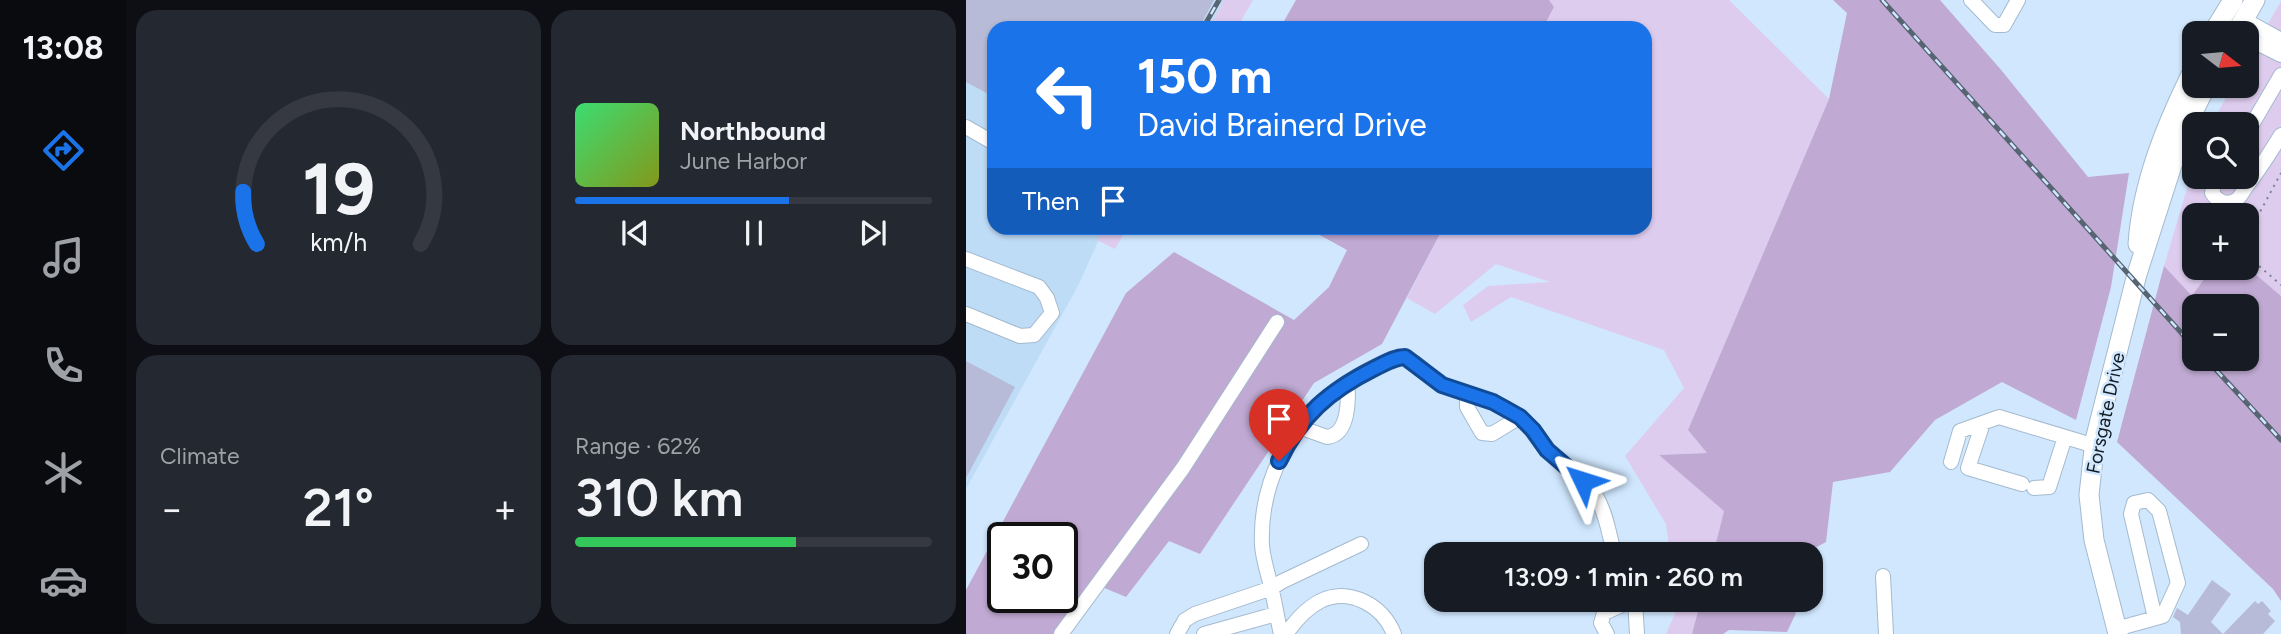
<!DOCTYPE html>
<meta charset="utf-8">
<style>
body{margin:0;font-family:Figtree,sans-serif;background:#242831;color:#f1f3f6;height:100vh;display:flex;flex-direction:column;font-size:26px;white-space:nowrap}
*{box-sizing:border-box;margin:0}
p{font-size:23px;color:#9ea1a6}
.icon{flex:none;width:38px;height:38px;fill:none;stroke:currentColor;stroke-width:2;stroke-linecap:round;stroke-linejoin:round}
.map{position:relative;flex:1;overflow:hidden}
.sheet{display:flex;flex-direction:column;gap:10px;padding:10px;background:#0d0f14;width:840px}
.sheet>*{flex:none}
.top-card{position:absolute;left:21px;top:21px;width:665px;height:214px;border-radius:21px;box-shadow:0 2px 5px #0004;background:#1a73e8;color:#fff;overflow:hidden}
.needle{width:46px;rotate:106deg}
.tools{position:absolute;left:1216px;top:21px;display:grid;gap:14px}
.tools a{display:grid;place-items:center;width:77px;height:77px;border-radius:14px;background:#171b24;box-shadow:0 2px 5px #0004;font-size:35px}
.speed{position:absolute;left:21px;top:522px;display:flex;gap:14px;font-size:35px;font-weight:700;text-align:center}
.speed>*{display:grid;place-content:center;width:91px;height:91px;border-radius:50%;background:#171b24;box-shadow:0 2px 5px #0004;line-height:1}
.speed .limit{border:4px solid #111;border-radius:10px;background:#fff;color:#111}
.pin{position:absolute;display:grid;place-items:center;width:60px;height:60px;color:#fff;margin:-72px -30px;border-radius:50% 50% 50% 0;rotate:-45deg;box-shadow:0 0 7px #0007}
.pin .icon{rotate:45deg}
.me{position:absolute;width:77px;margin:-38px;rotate:311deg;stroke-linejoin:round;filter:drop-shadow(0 0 5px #0008)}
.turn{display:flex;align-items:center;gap:24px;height:147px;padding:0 35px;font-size:32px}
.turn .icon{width:91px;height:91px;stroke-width:2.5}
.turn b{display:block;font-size:49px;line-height:60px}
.then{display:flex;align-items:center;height:66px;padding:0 35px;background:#0003;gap:14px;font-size:26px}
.big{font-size:52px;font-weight:600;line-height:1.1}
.sheet .tile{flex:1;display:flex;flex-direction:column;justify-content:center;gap:10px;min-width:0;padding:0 24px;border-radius:21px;background:#242831}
.sheet .dial{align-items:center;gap:0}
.dial svg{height:182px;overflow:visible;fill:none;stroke:#363941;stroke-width:7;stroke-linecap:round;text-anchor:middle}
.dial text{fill:#f1f3f6;stroke:none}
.song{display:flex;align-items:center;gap:21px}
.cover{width:84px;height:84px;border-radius:10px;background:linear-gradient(135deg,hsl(140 70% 55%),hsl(70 70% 35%))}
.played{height:7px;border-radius:4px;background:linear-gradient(90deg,#1a73e8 60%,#363941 60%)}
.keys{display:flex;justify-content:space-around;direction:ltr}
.heat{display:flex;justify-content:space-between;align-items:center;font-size:38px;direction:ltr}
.charge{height:10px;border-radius:5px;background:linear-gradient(90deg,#34c759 62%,#363941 0)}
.sheet .tiles{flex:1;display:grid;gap:10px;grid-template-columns:repeat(2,1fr)}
.trip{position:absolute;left:458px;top:542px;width:399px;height:70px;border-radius:21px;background:#171b24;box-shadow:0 2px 5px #0004;font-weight:600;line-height:70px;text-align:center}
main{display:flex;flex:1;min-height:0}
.dock{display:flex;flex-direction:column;width:126px;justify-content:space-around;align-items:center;background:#090b0e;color:#9ea1a6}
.dock .icon{width:49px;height:49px}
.dock .on{color:#1a73e8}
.dock b{font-size:32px;color:#f1f3f6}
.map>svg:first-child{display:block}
</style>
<main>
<nav class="dock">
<b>13:08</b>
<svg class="icon on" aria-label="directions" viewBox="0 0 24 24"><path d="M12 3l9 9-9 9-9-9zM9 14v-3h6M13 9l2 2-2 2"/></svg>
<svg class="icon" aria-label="music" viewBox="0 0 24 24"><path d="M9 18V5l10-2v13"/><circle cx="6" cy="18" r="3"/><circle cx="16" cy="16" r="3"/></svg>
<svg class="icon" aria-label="phone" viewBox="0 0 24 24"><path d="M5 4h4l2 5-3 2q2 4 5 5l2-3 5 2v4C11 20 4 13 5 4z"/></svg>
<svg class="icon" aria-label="climate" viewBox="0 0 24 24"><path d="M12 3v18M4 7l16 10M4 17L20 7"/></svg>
<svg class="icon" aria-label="car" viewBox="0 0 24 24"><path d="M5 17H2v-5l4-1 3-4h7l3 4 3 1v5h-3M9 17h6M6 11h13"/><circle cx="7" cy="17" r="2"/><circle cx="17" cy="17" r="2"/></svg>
</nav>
<section class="sheet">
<div class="tiles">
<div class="tile dial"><svg viewBox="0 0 100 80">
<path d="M14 69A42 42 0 1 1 86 69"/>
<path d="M14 69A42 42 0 0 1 8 46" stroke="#1a73e8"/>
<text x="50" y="56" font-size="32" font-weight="700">19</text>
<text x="50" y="72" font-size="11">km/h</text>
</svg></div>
<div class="tile">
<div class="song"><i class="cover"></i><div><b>Northbound</b><p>June Harbor</p></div></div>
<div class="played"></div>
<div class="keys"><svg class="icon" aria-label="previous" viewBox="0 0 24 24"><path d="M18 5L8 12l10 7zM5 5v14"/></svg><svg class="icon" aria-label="pause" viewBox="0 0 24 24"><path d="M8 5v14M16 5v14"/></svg><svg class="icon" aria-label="next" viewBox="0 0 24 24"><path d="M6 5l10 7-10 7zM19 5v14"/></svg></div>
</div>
<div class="tile"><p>Climate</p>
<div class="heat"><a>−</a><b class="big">21°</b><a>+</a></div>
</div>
<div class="tile"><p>Range · 62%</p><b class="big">310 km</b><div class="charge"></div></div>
</div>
</section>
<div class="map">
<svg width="1315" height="634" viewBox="0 0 1315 634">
<rect width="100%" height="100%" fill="#d0e7fe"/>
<path fill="#bfdcf7" d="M0 0H258L243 28H28V228H138L113 284 0 489Z"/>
<path fill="#deccee" d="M258 0H287L271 28H243Z
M583 0H763L863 99 722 430 741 453 694 455 758 511 747 555H704L700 524 659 456 718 388 698 350 545 297 505 322 497 305 522 286 584 282 530 264 469 314 441 298 477 228H679V28H577L588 7Z
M1315 1V296L1281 267V215H1228V268H1246L1226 297 1198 266 1228 165V177H1281V124H1246L1266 86H1281V60Z
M138 228H161L149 249 131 240Z
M710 600H735L726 634H700L711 609Z"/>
<path fill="#c0a9d2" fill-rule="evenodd" d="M330 0H583L588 7 577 28H314Z
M867 0H974L1036 71 1122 177 1163 173 1145 287 1110 420 1036 382 969 420 924 472 867 482 860 542 836 555H747L758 511 693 455 741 453 722 430 863 99 881 13Z
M341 228H477L416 344 348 383 234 554 203 541 160 597 129 584 93 634H0V590L160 293 208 252 328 320 363 287 381 250ZM37 537H96V597H37Z
M1198 266 1226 296 1246 268 1281 267 1315 296V601L1307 589 1151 442ZM1281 306V359H1228V306Z
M735 600H820L830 613 821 632 763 630 757 634H726Z"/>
<path fill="#b7bbd7" d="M0 0H248L233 28H28V97L0 82Z
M0 361 49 387 0 478Z
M1246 580 1265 594 1245 622 1257 634 1289 601 1292 604 1296 601 1305 611 1302 614 1309 621 1297 634H1215L1214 622 1207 617 1211 608 1222 615Z"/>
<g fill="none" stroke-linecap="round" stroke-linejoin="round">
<g stroke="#a4bacf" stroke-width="16">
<path id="minor" d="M1005 0 1029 25H1038L1052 0
M1278 28 1286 24 1315 40
M1281 38 1315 55
M0 127 28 143
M1281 133 1315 75
M1250 177 1246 193C1251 201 1261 206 1270 200 1274 198 1277 191 1280 187 1293 170 1304 153 1315 135
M0 259 73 287 81 298 86 313 68 335 54 336 0 314
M501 394V407L516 433 526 434 554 417
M1017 423 1002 468 1056 484
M333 427 361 437C383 435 383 399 381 382
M985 462 994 431 1033 417 1129 446
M1068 488 1083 487 1099 437
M917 576 920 634
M669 600 671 634
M1150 629 1197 616 1212 583 1193 511 1182 500 1168 503 1165 514 1189 618
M95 634 217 468 311 322
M211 634 219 620 229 614 306 588 315 582 395 544
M238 634 310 614
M315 634C311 618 309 602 305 587 302 573 297 560 296 545 292 458 353 382 434 357 452 359 463 379 479 386 498 395 520 398 540 408 559 418 567 434 581 450 597 467 619 477 631 498 641 515 643 536 649 555
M320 634C339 607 364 585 399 602 413 609 422 619 428 634
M641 634 635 623 638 613 667 600"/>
</g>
<g stroke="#a4bacf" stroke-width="21">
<path id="major" d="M1247 33 1267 0
M1270 33 1289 0
M1172 244C1176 183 1201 123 1228 69
M1152 634 1128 540 1123 495 1129 440 1171 274 1216 134 1240 86"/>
</g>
<path stroke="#748393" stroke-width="2" stroke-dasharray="2 5" stroke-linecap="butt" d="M1281 236 1315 173
M1281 249 1293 266 1315 285"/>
<use href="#minor" stroke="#fff" stroke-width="14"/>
<use href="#major" stroke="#fff" stroke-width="19"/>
<g stroke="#576472" stroke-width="5">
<path id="rail" d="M916 0 1228 347
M237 28 253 0
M1240 359 1315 440"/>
</g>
<use href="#rail" stroke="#d0e7fe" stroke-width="2.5" stroke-dasharray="8" stroke-linecap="butt"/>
</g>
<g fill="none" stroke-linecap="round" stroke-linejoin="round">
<g stroke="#114b97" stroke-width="18">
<path id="route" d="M313 461C335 415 363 391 409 368 418 364 428 357 439 357L476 385 527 402 554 417 567 430 581 450 617 481"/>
</g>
<use href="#route" stroke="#1a73e8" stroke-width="12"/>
</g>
<g text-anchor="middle" stroke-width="5" stroke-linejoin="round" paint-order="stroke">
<g font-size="19" fill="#131b23" stroke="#d0e7fe">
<text transform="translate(1139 413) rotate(-78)" y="7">Forsgate Drive</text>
</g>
</g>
</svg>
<div class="tools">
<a><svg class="needle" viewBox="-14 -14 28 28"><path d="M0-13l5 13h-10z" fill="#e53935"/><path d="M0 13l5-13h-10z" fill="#9ea1a6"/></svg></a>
<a><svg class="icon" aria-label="search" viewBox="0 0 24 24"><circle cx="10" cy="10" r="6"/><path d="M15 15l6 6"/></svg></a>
<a>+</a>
<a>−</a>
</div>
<div class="speed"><div class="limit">30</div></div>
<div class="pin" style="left:313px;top:461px;background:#d93025"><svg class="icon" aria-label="arrive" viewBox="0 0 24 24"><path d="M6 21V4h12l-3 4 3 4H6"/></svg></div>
<svg class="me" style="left:617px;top:481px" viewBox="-20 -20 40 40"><path d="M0-17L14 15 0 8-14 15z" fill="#1a73e8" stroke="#fff" stroke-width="4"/></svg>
<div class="trip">13:09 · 1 min · 260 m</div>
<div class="top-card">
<div class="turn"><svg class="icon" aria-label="left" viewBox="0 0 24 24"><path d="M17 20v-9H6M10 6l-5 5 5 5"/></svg><div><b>150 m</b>David Brainerd Drive</div></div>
<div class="then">Then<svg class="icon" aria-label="arrive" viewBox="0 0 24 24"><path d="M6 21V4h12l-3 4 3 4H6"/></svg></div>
</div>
</div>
</main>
